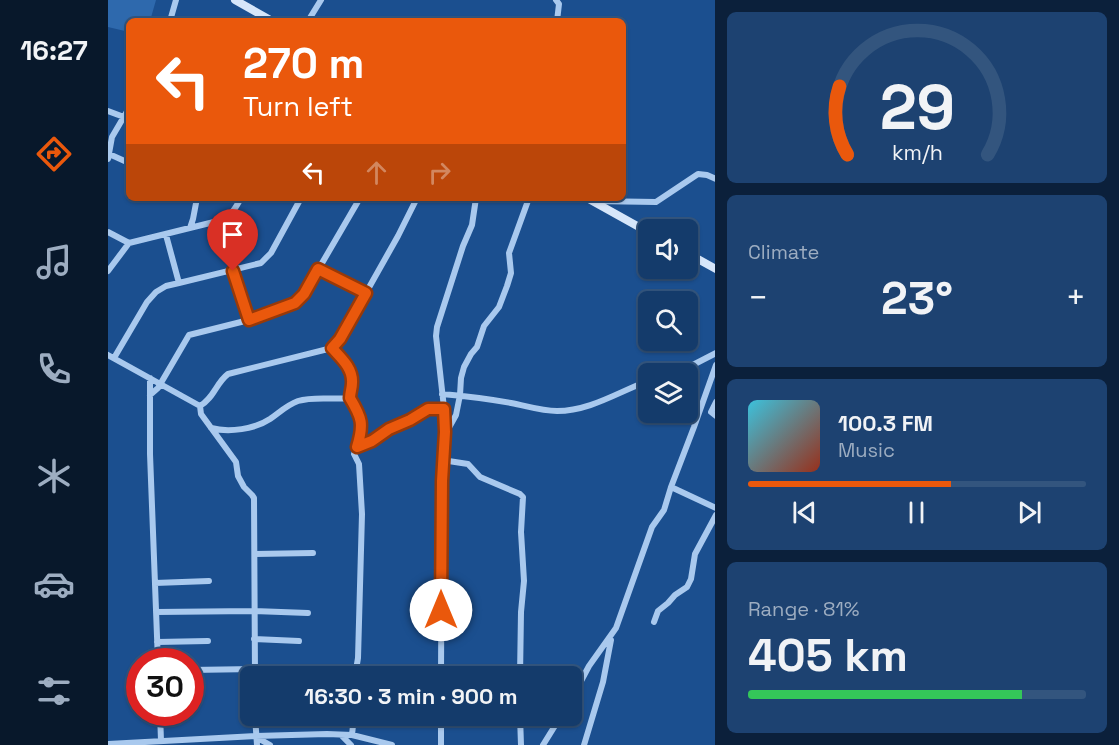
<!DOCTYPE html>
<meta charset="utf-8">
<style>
body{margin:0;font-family:"Space Grotesk",sans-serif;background:#1d4271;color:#f1f3f6;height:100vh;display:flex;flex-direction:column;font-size:22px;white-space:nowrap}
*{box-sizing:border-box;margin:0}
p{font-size:20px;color:#9dadc1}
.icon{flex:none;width:33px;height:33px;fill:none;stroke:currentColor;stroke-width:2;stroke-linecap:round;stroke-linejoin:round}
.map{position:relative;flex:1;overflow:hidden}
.side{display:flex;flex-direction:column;gap:12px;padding:12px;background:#0b203b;width:404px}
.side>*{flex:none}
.banner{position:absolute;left:18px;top:18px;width:500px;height:183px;border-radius:9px;box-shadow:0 2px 4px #0004,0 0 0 2px #33557e;background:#ea580c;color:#fff;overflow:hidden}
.fabs{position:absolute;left:530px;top:219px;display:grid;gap:12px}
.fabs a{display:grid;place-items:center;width:60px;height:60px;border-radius:9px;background:#143b6b;box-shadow:0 2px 4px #0004,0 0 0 2px #33557e;font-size:30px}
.speed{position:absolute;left:18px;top:648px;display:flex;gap:12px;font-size:30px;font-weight:700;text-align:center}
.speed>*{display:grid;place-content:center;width:78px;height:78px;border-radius:50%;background:#143b6b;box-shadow:0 2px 4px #0004,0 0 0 2px #33557e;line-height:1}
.speed .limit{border:9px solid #d22;background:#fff;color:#111}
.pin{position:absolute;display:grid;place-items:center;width:51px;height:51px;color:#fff;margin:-62px -26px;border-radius:50% 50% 50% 0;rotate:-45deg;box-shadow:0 0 6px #0007}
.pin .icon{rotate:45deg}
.me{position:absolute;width:66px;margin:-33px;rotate:0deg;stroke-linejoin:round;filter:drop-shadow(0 0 4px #0008)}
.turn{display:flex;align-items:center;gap:21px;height:126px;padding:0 18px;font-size:27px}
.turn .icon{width:78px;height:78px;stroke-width:2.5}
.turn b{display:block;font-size:42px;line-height:51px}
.lanes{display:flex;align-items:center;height:57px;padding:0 18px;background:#0003;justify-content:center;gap:30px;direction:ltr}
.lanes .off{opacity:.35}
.big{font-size:45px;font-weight:600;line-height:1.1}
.side .tile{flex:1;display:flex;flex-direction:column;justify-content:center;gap:9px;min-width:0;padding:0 21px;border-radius:9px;background:#1d4271}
.side .dial{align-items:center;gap:0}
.dial svg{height:156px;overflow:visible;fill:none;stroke:#33557e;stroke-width:7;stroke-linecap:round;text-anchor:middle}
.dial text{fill:#f1f3f6;stroke:none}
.song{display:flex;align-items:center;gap:18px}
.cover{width:72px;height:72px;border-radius:9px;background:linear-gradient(135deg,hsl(190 70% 55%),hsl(10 70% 35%))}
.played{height:6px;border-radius:3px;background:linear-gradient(90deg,#ea580c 60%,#33557e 60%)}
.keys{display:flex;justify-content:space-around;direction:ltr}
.heat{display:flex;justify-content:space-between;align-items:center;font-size:33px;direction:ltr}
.charge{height:9px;border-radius:4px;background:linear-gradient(90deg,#34c759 81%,#33557e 0)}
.trip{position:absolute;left:132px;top:666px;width:342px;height:60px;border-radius:9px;background:#143b6b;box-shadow:0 2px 4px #0004,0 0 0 2px #33557e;font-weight:600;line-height:60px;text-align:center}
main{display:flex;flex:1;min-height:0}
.menu{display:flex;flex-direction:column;width:108px;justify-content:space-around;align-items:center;background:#08182b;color:#9dadc1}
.menu .icon{width:42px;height:42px}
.menu .current{color:#ea580c}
.menu b{font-size:27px;color:#f1f3f6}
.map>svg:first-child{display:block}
</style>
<main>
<nav class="menu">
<b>16:27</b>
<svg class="icon current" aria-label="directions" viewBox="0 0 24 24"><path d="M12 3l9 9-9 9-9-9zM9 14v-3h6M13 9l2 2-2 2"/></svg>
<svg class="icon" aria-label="music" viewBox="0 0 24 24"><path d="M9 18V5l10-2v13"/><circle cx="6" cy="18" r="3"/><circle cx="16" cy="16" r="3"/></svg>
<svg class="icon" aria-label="phone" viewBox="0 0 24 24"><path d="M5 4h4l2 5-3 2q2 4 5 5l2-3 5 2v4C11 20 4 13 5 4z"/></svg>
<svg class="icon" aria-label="climate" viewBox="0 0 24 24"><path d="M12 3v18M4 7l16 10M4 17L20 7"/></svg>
<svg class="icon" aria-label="car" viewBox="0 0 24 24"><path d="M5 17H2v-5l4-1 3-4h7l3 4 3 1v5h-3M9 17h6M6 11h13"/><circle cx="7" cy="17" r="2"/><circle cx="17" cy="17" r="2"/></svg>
<svg class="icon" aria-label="filters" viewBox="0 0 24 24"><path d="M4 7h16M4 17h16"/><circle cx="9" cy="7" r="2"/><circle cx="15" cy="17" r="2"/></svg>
</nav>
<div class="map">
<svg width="608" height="745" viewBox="0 0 608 745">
<rect width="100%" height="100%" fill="#1b4f8f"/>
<path fill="#2e69ad" d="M0 0H48L42 21H21V32L0 27Z"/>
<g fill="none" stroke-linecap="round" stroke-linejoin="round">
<path stroke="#a9c9ee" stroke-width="6" d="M448 0 451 4 449 21
M62 21 68 0
M200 21 213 0
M0 111 16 117
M1 154 21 163
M0 159 4 137 21 108
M485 201 548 202 590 174 599 175 608 179
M82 228 85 219 89 198
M0 232 21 243
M58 235 71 283
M210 269 258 293
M0 271 21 243 114 220C124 215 128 207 133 198
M125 271 141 320
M224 348 242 370 244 383 242 398C245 404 250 409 252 415 256 427 251 444 246 454L251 464 254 514 250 658 247 676
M0 355 92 406
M6 358 39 302 48 292 58 286 71 283 153 263 163 253 193 198
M560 374 577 369 608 353
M42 378V454L50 662
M334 394C357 396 381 399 403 403 419 406 433 411 449 411 482 411 510 392 540 381
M42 395 50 388 81 335 141 320 187 303 196 294 252 198
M608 402 603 412 608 416
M92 406C106 398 108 383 120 374L224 348 232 339 290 236 309 198
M92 406 93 414 128 462 130 476 136 487 144 495 146 498 147 676
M103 428C121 433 147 429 162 419 172 412 179 405 190 401 206 396 225 400 242 398
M338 433 348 415 352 395 353 378 356 367 363 354 369 347 376 326 391 307 399 286 403 273 401 253 421 198
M249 447 264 441 278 430 289 425 302 420 320 409H336
M334 460 360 464 372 477 412 494 415 497 413 532 416 581 413 612 412 676
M563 487 608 508
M147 554 205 553
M47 583 101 581
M48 612 146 611 200 613
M546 622 550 611 560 603 567 595 579 587 583 579 587 554 608 515
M146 639 191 641
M49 642 100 641
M82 670 147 669
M333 676 334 481 337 417 328 336 329 327 355 246 364 225 368 198
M464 698 481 666 508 628 544 527 556 510 563 487 586 427 608 365
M52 712 53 741
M147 716 149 745
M412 716 413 745
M233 735 243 745
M244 735 246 716
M148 737 162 745
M0 744 148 736 219 734 244 735 284 745
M333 745V716
M435 745 453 716
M476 745 495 682 503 640"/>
<path stroke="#d6e6fa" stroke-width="8" d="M127 0 164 21
M479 198 540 232
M579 253 608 269"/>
</g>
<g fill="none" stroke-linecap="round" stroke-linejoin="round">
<g stroke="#983908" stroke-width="15">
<path id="route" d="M125 271 141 320 187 303 196 294 210 269 258 293 232 339 224 348C233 358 245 368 244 383 244 388 242 393 242 398 254 418 256 424 249 447L264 441 281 429 302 420 320 409H336L337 432 334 481 333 610"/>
</g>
<use href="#route" stroke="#ea580c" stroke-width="10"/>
</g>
</svg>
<div class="fabs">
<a><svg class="icon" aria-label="sound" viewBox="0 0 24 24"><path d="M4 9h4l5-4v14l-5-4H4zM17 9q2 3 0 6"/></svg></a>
<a><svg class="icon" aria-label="search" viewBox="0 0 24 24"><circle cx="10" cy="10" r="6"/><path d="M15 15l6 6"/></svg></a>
<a><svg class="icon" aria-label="layers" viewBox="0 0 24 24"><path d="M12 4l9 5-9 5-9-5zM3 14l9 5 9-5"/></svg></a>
</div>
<div class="speed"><div class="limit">30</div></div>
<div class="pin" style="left:125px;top:271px;background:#d93025"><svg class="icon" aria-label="arrive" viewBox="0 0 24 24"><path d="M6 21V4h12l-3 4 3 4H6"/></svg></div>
<svg class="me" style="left:333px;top:610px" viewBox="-20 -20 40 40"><circle r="19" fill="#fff"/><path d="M0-13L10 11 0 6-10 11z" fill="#ea580c"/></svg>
<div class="trip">16:30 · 3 min · 900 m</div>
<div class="banner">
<div class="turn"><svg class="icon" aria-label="left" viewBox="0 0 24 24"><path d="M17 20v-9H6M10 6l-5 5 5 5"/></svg><div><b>270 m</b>Turn left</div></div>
<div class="lanes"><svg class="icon" aria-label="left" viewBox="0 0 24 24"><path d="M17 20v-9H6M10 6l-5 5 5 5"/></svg><svg class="icon off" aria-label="ahead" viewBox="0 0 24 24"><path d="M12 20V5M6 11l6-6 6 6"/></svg><svg class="icon off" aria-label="right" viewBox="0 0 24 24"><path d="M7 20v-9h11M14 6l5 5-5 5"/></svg></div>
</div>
</div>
<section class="side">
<div class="tile dial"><svg viewBox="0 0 100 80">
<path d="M14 69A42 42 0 1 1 86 69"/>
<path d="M14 69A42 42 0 0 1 10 34" stroke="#ea580c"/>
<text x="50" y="56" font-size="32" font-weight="700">29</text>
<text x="50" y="72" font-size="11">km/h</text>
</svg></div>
<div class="tile"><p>Climate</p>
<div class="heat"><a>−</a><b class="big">23°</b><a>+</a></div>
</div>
<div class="tile">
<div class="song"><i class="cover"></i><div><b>100.3 FM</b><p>Music</p></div></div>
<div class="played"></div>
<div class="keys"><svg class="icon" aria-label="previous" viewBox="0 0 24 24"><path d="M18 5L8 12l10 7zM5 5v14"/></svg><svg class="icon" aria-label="pause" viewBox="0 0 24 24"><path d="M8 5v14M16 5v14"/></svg><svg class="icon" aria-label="next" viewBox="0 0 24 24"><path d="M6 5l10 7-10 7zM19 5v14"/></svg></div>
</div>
<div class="tile"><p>Range · 81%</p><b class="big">405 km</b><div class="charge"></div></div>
</section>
</main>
